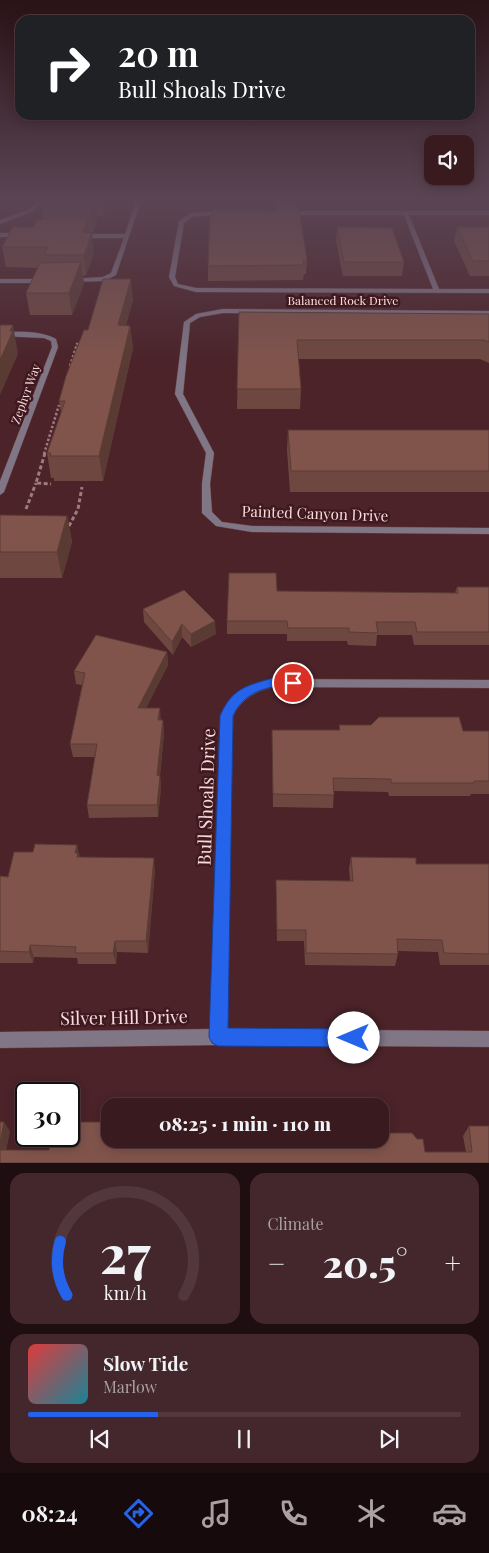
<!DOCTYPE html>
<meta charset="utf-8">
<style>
body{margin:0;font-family:"Playfair Display",serif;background:#43272c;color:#f1f3f6;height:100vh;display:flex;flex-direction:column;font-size:19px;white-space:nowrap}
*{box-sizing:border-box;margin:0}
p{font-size:16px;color:#aba1a4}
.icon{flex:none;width:28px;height:28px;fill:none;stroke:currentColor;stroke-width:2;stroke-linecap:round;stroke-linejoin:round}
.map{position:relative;height:1163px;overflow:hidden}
.drawer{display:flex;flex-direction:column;gap:10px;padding:10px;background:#1f0e11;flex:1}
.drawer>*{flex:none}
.banner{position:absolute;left:15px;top:15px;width:460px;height:105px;border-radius:15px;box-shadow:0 2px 12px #0003,0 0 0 1px #52383d;background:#202124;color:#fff;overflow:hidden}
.buttons{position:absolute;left:424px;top:135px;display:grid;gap:10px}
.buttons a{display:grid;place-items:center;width:50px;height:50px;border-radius:10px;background:#381a1f;box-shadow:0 2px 12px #0003,0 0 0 1px #52383d;font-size:25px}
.speed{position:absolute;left:15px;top:1082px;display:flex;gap:10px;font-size:25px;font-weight:700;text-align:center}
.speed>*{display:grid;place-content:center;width:65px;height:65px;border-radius:50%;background:#381a1f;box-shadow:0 2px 12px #0003,0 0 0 1px #52383d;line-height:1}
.speed .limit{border:2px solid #111;border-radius:8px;background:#fff;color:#111}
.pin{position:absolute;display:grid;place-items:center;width:42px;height:42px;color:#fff;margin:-21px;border:2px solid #fff;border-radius:50%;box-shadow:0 1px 5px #0007}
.me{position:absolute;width:55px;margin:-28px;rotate:270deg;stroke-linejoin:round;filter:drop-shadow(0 0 4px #0008)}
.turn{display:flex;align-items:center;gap:18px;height:105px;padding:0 20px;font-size:22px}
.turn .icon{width:65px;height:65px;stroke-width:2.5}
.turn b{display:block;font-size:35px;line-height:42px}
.big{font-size:38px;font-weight:800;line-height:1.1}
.drawer .tile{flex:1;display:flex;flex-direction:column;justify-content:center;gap:8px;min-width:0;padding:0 18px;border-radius:15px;background:#43272c}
.drawer .dial{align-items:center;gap:0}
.dial svg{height:130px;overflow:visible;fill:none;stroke:#52383d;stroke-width:7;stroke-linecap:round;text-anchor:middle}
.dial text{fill:#f1f3f6;stroke:none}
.song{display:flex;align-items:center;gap:15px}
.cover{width:60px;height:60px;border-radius:8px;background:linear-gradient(135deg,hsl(0 70% 55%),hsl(190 70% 35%))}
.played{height:5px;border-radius:2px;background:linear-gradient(90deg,#2563eb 30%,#52383d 30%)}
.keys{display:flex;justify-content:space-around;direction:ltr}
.heat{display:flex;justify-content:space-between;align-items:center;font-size:28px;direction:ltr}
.drawer .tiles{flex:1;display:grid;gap:10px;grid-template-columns:1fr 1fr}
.tile:last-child{grid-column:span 2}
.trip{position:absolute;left:101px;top:1098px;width:288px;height:50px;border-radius:15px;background:#381a1f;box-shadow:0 2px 12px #0003,0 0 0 1px #52383d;font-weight:800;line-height:50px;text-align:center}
.tab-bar{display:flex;height:80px;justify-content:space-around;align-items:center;background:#160a0c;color:#aba1a4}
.tab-bar .icon{width:35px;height:35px}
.tab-bar .active{color:#2563eb}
.tab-bar b{font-size:22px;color:#f1f3f6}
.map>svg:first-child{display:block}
</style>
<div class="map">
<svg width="489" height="1163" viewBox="0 0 489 1163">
<rect width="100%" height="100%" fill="#4b2329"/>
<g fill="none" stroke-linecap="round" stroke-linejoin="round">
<g stroke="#674146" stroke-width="1">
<path id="service" d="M37 201H42L34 211 0 224V220L30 209Z
M136 201H141L116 275 104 281 69 282V280L71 279 103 277 111 273 124 238H78L75 236 78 234H125Z
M226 211 228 212V214L192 217 184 223 175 277 178 284 196 288 433 289 404 215H288L285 213 288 211H489V215H409L439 289H489V293L196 292 174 286 169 277 179 221 191 213Z
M0 233H21L24 235 21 237H0Z
M0 279H44L47 281 44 283H0Z
M223 309 489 311V315L223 313 200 317 190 323 183 394 214 453 210 484 212 512 222 522 252 526 489 528V534L252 532 216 526 202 513V484L206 453 175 394 184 322 196 314Z
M0 332C19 332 39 330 56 339L58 347 4 492 0 495V481L52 347 51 341 44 338 0 336Z"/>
</g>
<g stroke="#674146" stroke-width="1">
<path id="minor" d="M273 679 489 680V688L273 687C255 691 241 699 233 716L226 1029 489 1031V1047L218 1045 0 1048V1032L210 1029 221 716C233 691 247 684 273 679Z"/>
</g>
<path stroke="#9d7b7f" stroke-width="2.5" stroke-dasharray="2.5 2" stroke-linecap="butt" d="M70 366 77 344H80
M44 454 59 405"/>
<path stroke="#9d7b7f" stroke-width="3" stroke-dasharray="4 2.5" stroke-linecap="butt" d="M45 453 36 483 51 484
M26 509 36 483
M69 526 78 509 82 487"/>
<use href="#service" fill="#807686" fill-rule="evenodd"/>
<use href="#minor" fill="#807686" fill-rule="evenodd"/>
</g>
<path fill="#6e4840" d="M48 201H108L103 216H98L93 232H89L94 253 86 275 83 276 84 283 72 315H30L26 293 38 268 6 267 2 247 33 227 43 220 42 212Z
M277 201H297L307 260 306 274H304L303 280 208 281V266L277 210Z
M337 227 404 262 402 276H343L336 241Z
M457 227H489V276H470L454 241Z
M133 300 126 325 130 326 133 348 103 481H54V478H51L47 453 61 413 59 401 88 330Z
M239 312 489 314V363L480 359H298L301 389 300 409H237Z
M288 430H489V492H290L287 450Z
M0 515 67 516 72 542 62 578H0Z
M457 587H489V645H414L412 635H377L376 646 348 645 347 641H287V634H227V621L277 591 455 593Z
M143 609 216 634 191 647 182 637 173 655 144 622Z
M167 652 168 665 146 708 161 720H163L164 733 160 776 161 788 158 817 89 818 87 805 95 757H73L70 744 82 685 76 684 74 671Z
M339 725 463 731H489V794H471L470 796H389L388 792 334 791 333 808 273 807 272 730H339Z
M80 857 155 870 148 953 117 952 116 964H78L77 958 34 957 33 963H0V876L8 877Z
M351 857 416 864H489V965H440L438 952 398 951V954L395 966 305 965 304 941H277L276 892V880L350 881 349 869Z
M469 1126 489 1163H0L10 1131 6 1150H49L110 1139H194L193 1142 242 1143 386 1133 425 1152H466L463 1136Z"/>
<path fill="#5a3b34" d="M95 201H97L98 216 93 232 90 212Z
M101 201H108L103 216Z
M88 220 90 239 92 233 94 253 86 275 84 255 83 232Z
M81 262 84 283 72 315 69 293Z
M131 279 133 300 120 348 118 325Z
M13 325 18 354 0 395V360Z
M130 326 133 348 103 481 99 456Z
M67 516 72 542 62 578 57 552Z
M215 621 216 634 191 647V634Z
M182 624V637L173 655 172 642Z
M167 652 168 665 139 721 138 708Z
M160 708 161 721 158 720Z
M163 720 164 733 160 776 161 788 158 817 157 805V775Z
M77 845 80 857 81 866 75 853Z
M154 858 155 870 148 953 146 941Z
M115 941 117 952 116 964 113 953Z
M30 945 34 957 33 963 29 952Z
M4 1122 10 1131 4 1159 0 1152V1143Z"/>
<path fill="#80544b" stroke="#5a3b34" d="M48 201H95L90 212H42Z
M277 204H298L307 260H303L304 265 208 266 210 215H213V210L276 211 277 210Z
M37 220H88L83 232 92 233 84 255H44L48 247H2L13 227H33Z
M337 227 392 228 404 262H344Z
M457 227H489V261H473Z
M81 262 69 293H26L40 263Z
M103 279H131L118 325 130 326 99 456H50L51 453H47L65 401H59L66 376 84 330H88Z
M239 312 489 314V342L484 340H297L301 389H237Z
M0 325H13L10 331H13L0 360Z
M288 430H489V471H291Z
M0 515 67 516 57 552H0Z
M229 573H276L277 591 458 593 457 587H489V632H417L415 622H376L378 633 349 632V628H288L287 621H227Z
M184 590 215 621 191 634 182 624 172 642 143 609Z
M96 635 167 652 138 708H160L158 720H163L157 775 160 776 157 805H87L97 744H70L85 673 74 671Z
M379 717H459L463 731H489V781H474V783H391V779L333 778 334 795 273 794 272 730H340L339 725H371Z
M35 844 77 845 75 853H78L77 857 154 858 146 941H115L113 953H75L76 947 30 945 29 952 0 951V876L8 877 14 852H33Z
M351 857 416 858V864H489V954L444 953 442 940 397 939 398 954 306 953V930H277L276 880 353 881Z
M0 1122H4L0 1143Z
M69 1122H110V1139H192L191 1142 242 1143 243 1139H380V1124H385L386 1133H412L417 1139H423L425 1152H472L469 1126H489V1163H0V1150H49L51 1136H69Z"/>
<linearGradient id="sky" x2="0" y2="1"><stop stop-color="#291317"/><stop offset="0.55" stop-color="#5b4554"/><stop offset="1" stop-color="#5b4554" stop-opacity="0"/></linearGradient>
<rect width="489" height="364" fill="url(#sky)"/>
<path fill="#2563eb" stroke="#184099" d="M273 678 297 679 299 683 297 686C289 689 281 686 273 687 255 690 240 699 233 716L228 1028 354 1029 360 1031 363 1038 360 1044 354 1047 218 1046 212 1043 209 1037 220 716C232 688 246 686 273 678Z"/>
<g text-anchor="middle" stroke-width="5" stroke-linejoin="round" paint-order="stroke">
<g font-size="12" fill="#f7dcde" stroke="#40191f">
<text x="343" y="305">Balanced Rock Drive</text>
<text transform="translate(26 394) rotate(-70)" y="4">Zephyr Way</text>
</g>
<g font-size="15" fill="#f7dcde" stroke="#40191f">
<text transform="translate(315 514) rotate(2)" y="5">Painted Canyon Drive</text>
</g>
<g font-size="18" fill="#f7dcde" stroke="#40191f">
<text transform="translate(207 797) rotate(-88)" y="6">Bull Shoals Drive</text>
<text transform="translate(124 1018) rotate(-1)" y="6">Silver Hill Drive</text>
</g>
</g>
</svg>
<div class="buttons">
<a><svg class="icon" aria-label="sound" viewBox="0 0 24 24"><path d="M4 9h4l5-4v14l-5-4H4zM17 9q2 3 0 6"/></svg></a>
</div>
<div class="speed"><div class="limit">30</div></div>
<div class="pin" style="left:293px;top:683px;background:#d93025"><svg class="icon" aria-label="arrive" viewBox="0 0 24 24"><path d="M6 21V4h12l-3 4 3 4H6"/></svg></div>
<svg class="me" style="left:354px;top:1038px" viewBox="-20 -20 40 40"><circle r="19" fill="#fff"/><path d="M0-13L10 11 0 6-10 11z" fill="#2563eb"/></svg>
<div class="trip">08:25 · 1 min · 110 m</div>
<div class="banner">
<div class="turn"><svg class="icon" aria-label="right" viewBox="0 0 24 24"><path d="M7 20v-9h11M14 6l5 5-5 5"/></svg><div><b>20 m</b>Bull Shoals Drive</div></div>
</div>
</div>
<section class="drawer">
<div class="tiles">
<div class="tile dial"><svg viewBox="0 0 100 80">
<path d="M14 69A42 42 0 1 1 86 69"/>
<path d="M14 69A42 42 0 0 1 10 36" stroke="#2563eb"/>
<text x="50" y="56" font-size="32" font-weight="700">27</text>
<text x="50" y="72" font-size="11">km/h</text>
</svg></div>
<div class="tile"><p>Climate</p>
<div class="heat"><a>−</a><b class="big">20.5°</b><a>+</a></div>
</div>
<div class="tile">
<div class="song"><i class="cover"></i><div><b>Slow Tide</b><p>Marlow</p></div></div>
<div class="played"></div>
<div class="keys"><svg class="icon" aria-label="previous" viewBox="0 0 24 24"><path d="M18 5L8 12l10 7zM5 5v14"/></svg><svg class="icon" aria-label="pause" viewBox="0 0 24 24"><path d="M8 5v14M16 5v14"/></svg><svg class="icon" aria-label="next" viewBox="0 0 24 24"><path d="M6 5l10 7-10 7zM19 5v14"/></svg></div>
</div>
</div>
</section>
<nav class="tab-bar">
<b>08:24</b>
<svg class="icon active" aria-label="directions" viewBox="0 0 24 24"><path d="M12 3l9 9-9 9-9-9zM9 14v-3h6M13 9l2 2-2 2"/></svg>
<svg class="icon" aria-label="music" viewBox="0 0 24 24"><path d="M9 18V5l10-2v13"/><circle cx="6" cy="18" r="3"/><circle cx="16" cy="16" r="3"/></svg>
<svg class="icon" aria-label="phone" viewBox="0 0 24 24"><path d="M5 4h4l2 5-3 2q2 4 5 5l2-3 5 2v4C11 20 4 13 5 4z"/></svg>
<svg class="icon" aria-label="climate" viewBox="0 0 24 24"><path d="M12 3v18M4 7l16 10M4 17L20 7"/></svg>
<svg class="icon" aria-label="car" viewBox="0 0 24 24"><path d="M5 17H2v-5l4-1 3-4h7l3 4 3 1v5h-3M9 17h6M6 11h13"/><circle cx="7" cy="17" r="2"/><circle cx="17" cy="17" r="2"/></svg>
</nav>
